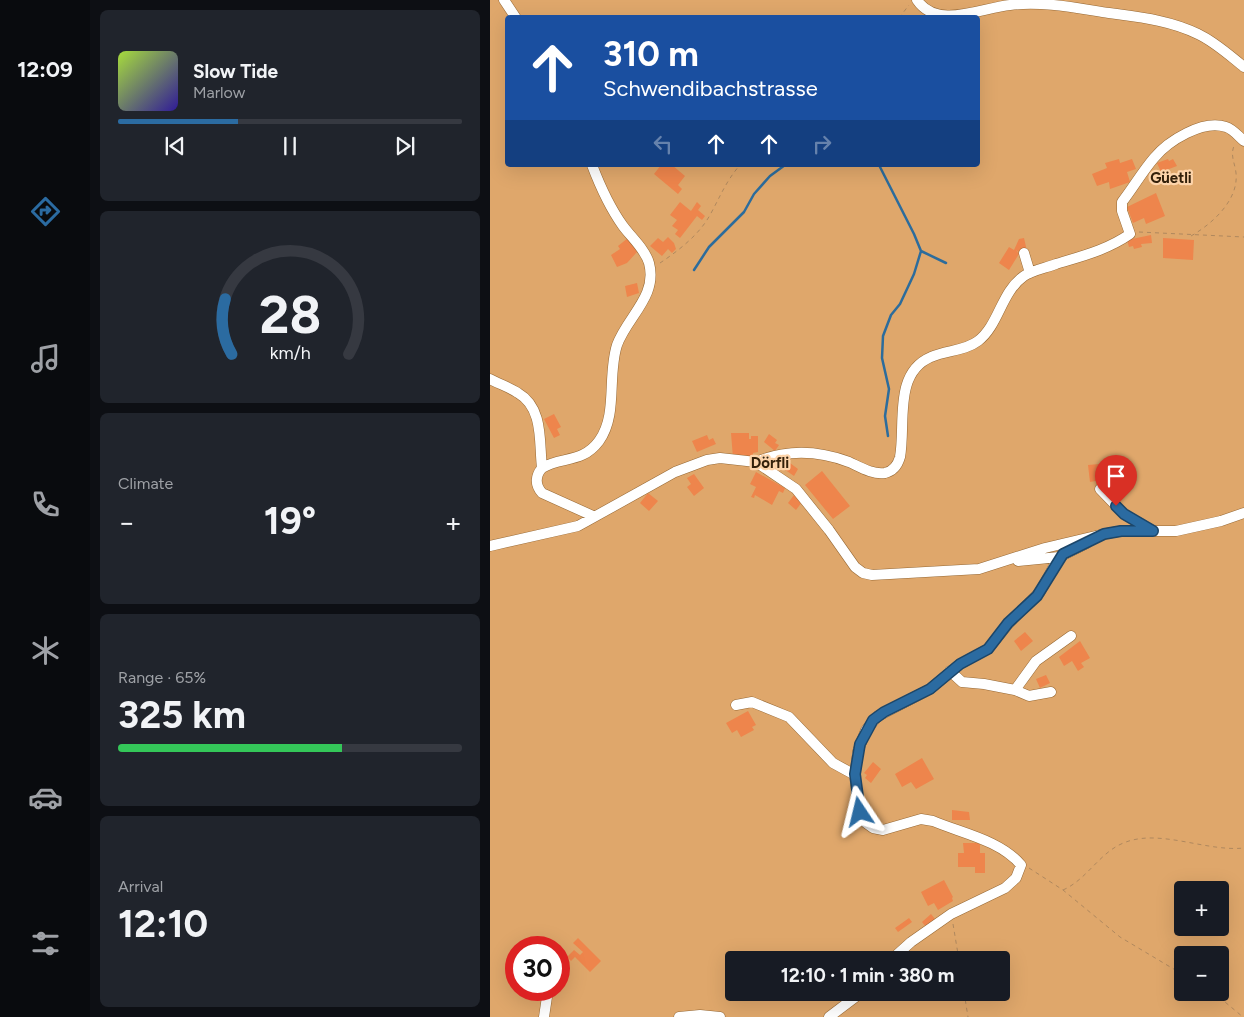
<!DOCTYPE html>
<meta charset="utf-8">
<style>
body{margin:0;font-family:Figtree,sans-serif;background:#20242c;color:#f1f3f6;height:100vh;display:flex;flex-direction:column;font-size:19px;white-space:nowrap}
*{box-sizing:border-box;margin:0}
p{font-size:16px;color:#9ea1a6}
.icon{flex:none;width:28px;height:28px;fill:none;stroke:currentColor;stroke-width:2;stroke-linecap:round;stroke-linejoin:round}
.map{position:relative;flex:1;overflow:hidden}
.details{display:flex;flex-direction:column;gap:10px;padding:10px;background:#0d0f14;width:400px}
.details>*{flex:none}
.guide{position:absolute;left:15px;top:15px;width:475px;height:152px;border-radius:5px;box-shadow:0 5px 20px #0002;background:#1a4fa0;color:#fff;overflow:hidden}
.buttons{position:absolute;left:684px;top:881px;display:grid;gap:10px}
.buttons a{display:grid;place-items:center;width:55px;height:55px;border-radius:5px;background:#171b24;box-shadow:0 5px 20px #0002;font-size:25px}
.speed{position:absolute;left:15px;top:936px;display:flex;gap:10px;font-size:25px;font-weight:700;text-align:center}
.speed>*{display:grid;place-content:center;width:65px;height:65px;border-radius:50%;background:#171b24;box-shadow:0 5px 20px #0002;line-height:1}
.speed .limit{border:8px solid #d22;background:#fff;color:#111}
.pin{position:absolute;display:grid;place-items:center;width:42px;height:42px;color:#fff;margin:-51px -21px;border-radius:50% 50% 50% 0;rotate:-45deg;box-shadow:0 0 5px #0007}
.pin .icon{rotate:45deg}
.me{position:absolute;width:55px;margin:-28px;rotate:350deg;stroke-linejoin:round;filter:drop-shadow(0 0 4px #0008)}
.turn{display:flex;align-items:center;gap:18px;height:105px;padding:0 15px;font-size:22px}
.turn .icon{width:65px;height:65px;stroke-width:2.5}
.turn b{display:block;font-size:35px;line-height:42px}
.lanes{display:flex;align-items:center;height:48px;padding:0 15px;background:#0003;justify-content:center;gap:25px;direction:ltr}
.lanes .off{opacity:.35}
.big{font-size:38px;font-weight:700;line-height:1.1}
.details .card{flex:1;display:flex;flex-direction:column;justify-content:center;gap:8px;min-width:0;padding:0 18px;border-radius:8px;background:#20242c}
.details .dial{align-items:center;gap:0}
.dial svg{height:130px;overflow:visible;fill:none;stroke:#363941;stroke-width:7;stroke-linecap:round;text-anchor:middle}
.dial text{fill:#f1f3f6;stroke:none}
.song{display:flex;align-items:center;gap:15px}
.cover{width:60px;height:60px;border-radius:8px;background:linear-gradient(135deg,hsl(80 70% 55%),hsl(250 70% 35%))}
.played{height:5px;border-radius:2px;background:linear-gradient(90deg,#2b6ba1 35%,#363941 35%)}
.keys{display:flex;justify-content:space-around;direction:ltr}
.heat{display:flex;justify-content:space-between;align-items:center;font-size:28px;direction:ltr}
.charge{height:8px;border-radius:4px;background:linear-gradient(90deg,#34c759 65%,#363941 0)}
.trip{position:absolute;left:235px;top:951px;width:285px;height:50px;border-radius:5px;background:#171b24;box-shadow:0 5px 20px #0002;font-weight:700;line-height:50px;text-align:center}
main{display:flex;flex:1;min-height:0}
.tabs{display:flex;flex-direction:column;width:90px;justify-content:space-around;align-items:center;background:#090b0e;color:#9ea1a6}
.tabs .icon{width:35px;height:35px}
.tabs .current{color:#2b6ba1}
.tabs b{font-size:22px;color:#f1f3f6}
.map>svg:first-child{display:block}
</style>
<main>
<nav class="tabs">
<b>12:09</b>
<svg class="icon current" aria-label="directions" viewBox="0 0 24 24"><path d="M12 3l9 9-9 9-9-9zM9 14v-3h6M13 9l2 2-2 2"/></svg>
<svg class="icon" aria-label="music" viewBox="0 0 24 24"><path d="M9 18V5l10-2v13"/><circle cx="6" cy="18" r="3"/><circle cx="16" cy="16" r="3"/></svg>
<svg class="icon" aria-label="phone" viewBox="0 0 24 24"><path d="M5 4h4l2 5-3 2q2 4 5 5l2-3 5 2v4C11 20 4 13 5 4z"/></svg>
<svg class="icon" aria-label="climate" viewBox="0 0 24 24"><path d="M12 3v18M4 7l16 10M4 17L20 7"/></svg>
<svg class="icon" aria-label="car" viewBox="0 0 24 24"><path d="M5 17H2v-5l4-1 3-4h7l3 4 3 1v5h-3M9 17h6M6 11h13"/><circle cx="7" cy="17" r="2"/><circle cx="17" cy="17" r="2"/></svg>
<svg class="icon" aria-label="filters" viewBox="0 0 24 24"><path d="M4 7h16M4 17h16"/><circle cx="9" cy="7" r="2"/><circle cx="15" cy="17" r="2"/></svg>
</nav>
<section class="details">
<div class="card">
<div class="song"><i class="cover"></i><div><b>Slow Tide</b><p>Marlow</p></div></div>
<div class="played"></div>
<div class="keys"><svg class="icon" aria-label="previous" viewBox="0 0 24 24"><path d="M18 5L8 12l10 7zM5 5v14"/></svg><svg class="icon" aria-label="pause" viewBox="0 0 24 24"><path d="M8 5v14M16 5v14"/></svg><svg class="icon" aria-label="next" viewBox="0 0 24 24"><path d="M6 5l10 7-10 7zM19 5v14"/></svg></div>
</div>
<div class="card dial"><svg viewBox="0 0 100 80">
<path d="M14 69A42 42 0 1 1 86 69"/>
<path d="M14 69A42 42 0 0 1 10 35" stroke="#2b6ba1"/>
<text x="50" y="56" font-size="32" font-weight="700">28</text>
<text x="50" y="72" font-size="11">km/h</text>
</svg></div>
<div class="card"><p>Climate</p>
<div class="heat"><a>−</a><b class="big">19°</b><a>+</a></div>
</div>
<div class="card"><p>Range · 65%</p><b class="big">325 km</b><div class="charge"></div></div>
<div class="card"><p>Arrival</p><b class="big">12:10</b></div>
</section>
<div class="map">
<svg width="754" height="1017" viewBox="0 0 754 1017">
<rect width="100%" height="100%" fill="#f7c58f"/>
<path fill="#dfa76b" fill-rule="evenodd" d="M0 0H754V1017H0ZM18 18H488V165H18ZM692 890H730V928H692ZM26 948H69V990H26ZM692 955H730V992H692ZM244 960H511V992H244Z"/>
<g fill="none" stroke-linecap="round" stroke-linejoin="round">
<path stroke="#2c6c9c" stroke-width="2.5" d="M389 165 424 234 431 251 424 274 410 304 401 315 393 336 392 358 399 389 395 416 398 436
M431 251 456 263
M204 270 219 247 254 212 264 194 280 176 295 165"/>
</g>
<path fill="#ee854c" d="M629 159 630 163 642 159 646 169 637 172 640 182 620 189 619 182 607 186 602 174 617 168 615 163Z
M678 159 679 161 683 159 687 166 671 172 667 163Z
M171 165H182L195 176 188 185 192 189 188 194 164 174Z
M666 193 675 216 656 224 654 218 643 223 637 207Z
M190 202 201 211 207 202 211 206 208 210 215 216 212 220 207 216 190 238 185 234 188 230 182 226 187 220 180 215Z
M661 235 662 243 651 244 652 247 644 249 643 246 639 247 637 240Z
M178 237 184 243 186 249 182 253 178 249 172 256 160 246 168 238 173 242Z
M138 238 147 252 137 263 127 267 121 255 130 249 128 246Z
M534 238 537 251 530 253 526 250 529 254 519 270 509 263 519 247 524 250 529 239Z
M673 238 704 240 703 260 673 258Z
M147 283 149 293 137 297 135 286Z
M64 414 71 427 67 429 70 435 64 438 54 419Z
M241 433H259V439H261V436H268V452L263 453V458H243Z
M279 434 287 440 285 443 289 445 285 451 274 442Z
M217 435 219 440 223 438 226 444 207 452 202 441Z
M296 460 308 469 304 476 291 467Z
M609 464 611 480 600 482 598 465Z
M332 471 360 506 343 519 315 485Z
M266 472 295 488 293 493 289 491 282 505 265 495 264 498 261 497 266 487 260 484Z
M204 474 214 488 204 496 197 487 201 484 197 478Z
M625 479 627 489 619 491 617 481Z
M158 493 168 501 159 511 150 503Z
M304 495 312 502 306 510 298 503Z
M535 632 543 641 531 651 524 641Z
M590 641 600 658 591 663 594 667 588 671 582 661 574 666 569 657Z
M556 675 560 683 550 688 546 679Z
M258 711 266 725 262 727 264 730 251 737 247 730 242 733 236 723Z
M432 758 444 779 426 789 421 782 412 787 405 774Z
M383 762 391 769 381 783 375 778 377 775 374 773Z
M462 810 479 812 480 820H462Z
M473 843H490V853H495V873H485V867H468V853H474Z
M454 880 463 897 462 898 463 901 448 910 444 903 438 906 431 892Z
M441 914 445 919 436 927 432 922Z
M419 918 422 922 408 932 405 928Z
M88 938 111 961 100 972 85 957 81 961 77 957 84 950 90 955 93 952 83 943Z"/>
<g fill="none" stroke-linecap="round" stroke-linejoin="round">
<g stroke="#966834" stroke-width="11">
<path id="minor" d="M14 0 26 18
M427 0C447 30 491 8 520 5 553 1 586 8 619 13 648 17 680 20 708 34 725 42 739 55 754 67
M102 165C110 186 120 208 133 226 141 237 155 249 159 263 168 296 137 317 127 345 117 376 128 415 109 441 92 464 71 456 52 468 45 476 45 485 52 493L103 516
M534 253 540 273
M0 379C9 384 19 387 28 393 54 408 49 443 52 468
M266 462C297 449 327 450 359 462 370 467 383 475 395 473 404 471 408 464 410 457 416 424 403 373 441 357 456 350 475 351 488 341 509 325 511 292 534 276 543 270 556 268 566 264 592 256 617 250 640 234L632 211V202C643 188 652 172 664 158 678 141 713 119 736 127 743 129 748 136 754 141
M610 489 634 514 663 531
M0 546 88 526 185 472 217 460 230 458 266 462 306 489 339 530 365 567 373 573 382 575 489 569 555 548 614 534 631 531H686L731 521 754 513
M528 561 569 557
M460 671 472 682 494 684 525 690 546 661 581 636
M525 690 539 696 561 692
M246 705 262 702 299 717 343 763 365 775
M401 960 421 942 461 914 515 888 526 878 531 865C510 840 471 833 443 821L431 819 393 830 383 828 376 823 368 805 365 775 368 751 376 730 388 716 440 689 470 664 498 649 519 623 550 592 569 557 597 543
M69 964 70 962
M54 1017 58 990
M189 1017 210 1015 230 1017
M339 1017 372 992"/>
</g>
<path stroke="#af885e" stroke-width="1" stroke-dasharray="4 4" stroke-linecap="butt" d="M409 18 419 5
M649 232 754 237
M701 236C722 224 749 200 746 173 745 163 740 156 744 146
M170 263C188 251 209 235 220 215 230 197 236 181 250 165
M539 868 573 890 630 937 692 974
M573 890C598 879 610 851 636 842 671 829 717 852 754 848
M463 924 469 960
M474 992 478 1017
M723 992 753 1017"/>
<use href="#minor" stroke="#fff" stroke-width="10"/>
</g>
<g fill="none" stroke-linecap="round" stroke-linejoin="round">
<g stroke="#1c4669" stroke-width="12">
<path id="route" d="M370 812 365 774 370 744 383 720 394 712 440 689 470 664 498 649 518 623 547 596 573 554 614 534 631 531H663L634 514 626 506"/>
</g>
<use href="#route" stroke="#2b6ba1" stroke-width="9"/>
</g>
<g text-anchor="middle" stroke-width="4.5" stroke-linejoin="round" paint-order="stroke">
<g font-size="15" font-weight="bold" fill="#33200a" stroke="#fdd4aa">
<text x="681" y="183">Güetli</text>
<text x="280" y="468">Dörfli</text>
</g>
</g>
</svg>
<div class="buttons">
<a>+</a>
<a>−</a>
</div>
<div class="speed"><div class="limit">30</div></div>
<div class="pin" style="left:626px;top:506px;background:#d93025"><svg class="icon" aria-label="arrive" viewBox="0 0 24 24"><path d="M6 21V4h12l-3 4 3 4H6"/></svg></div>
<svg class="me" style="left:370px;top:812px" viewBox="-20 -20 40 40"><path d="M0-17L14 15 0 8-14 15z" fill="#2b6ba1" stroke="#fff" stroke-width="4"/></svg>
<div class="trip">12:10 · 1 min · 380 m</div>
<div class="guide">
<div class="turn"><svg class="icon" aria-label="ahead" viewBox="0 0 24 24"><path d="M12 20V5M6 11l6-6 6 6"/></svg><div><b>310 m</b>Schwendibachstrasse</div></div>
<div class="lanes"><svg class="icon off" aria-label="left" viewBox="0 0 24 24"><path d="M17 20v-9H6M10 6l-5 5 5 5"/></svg><svg class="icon" aria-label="ahead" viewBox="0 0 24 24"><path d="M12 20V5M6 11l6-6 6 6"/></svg><svg class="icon" aria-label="ahead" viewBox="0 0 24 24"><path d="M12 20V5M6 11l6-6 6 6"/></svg><svg class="icon off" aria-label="right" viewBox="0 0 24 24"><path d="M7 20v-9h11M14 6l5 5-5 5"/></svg></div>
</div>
</div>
</main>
